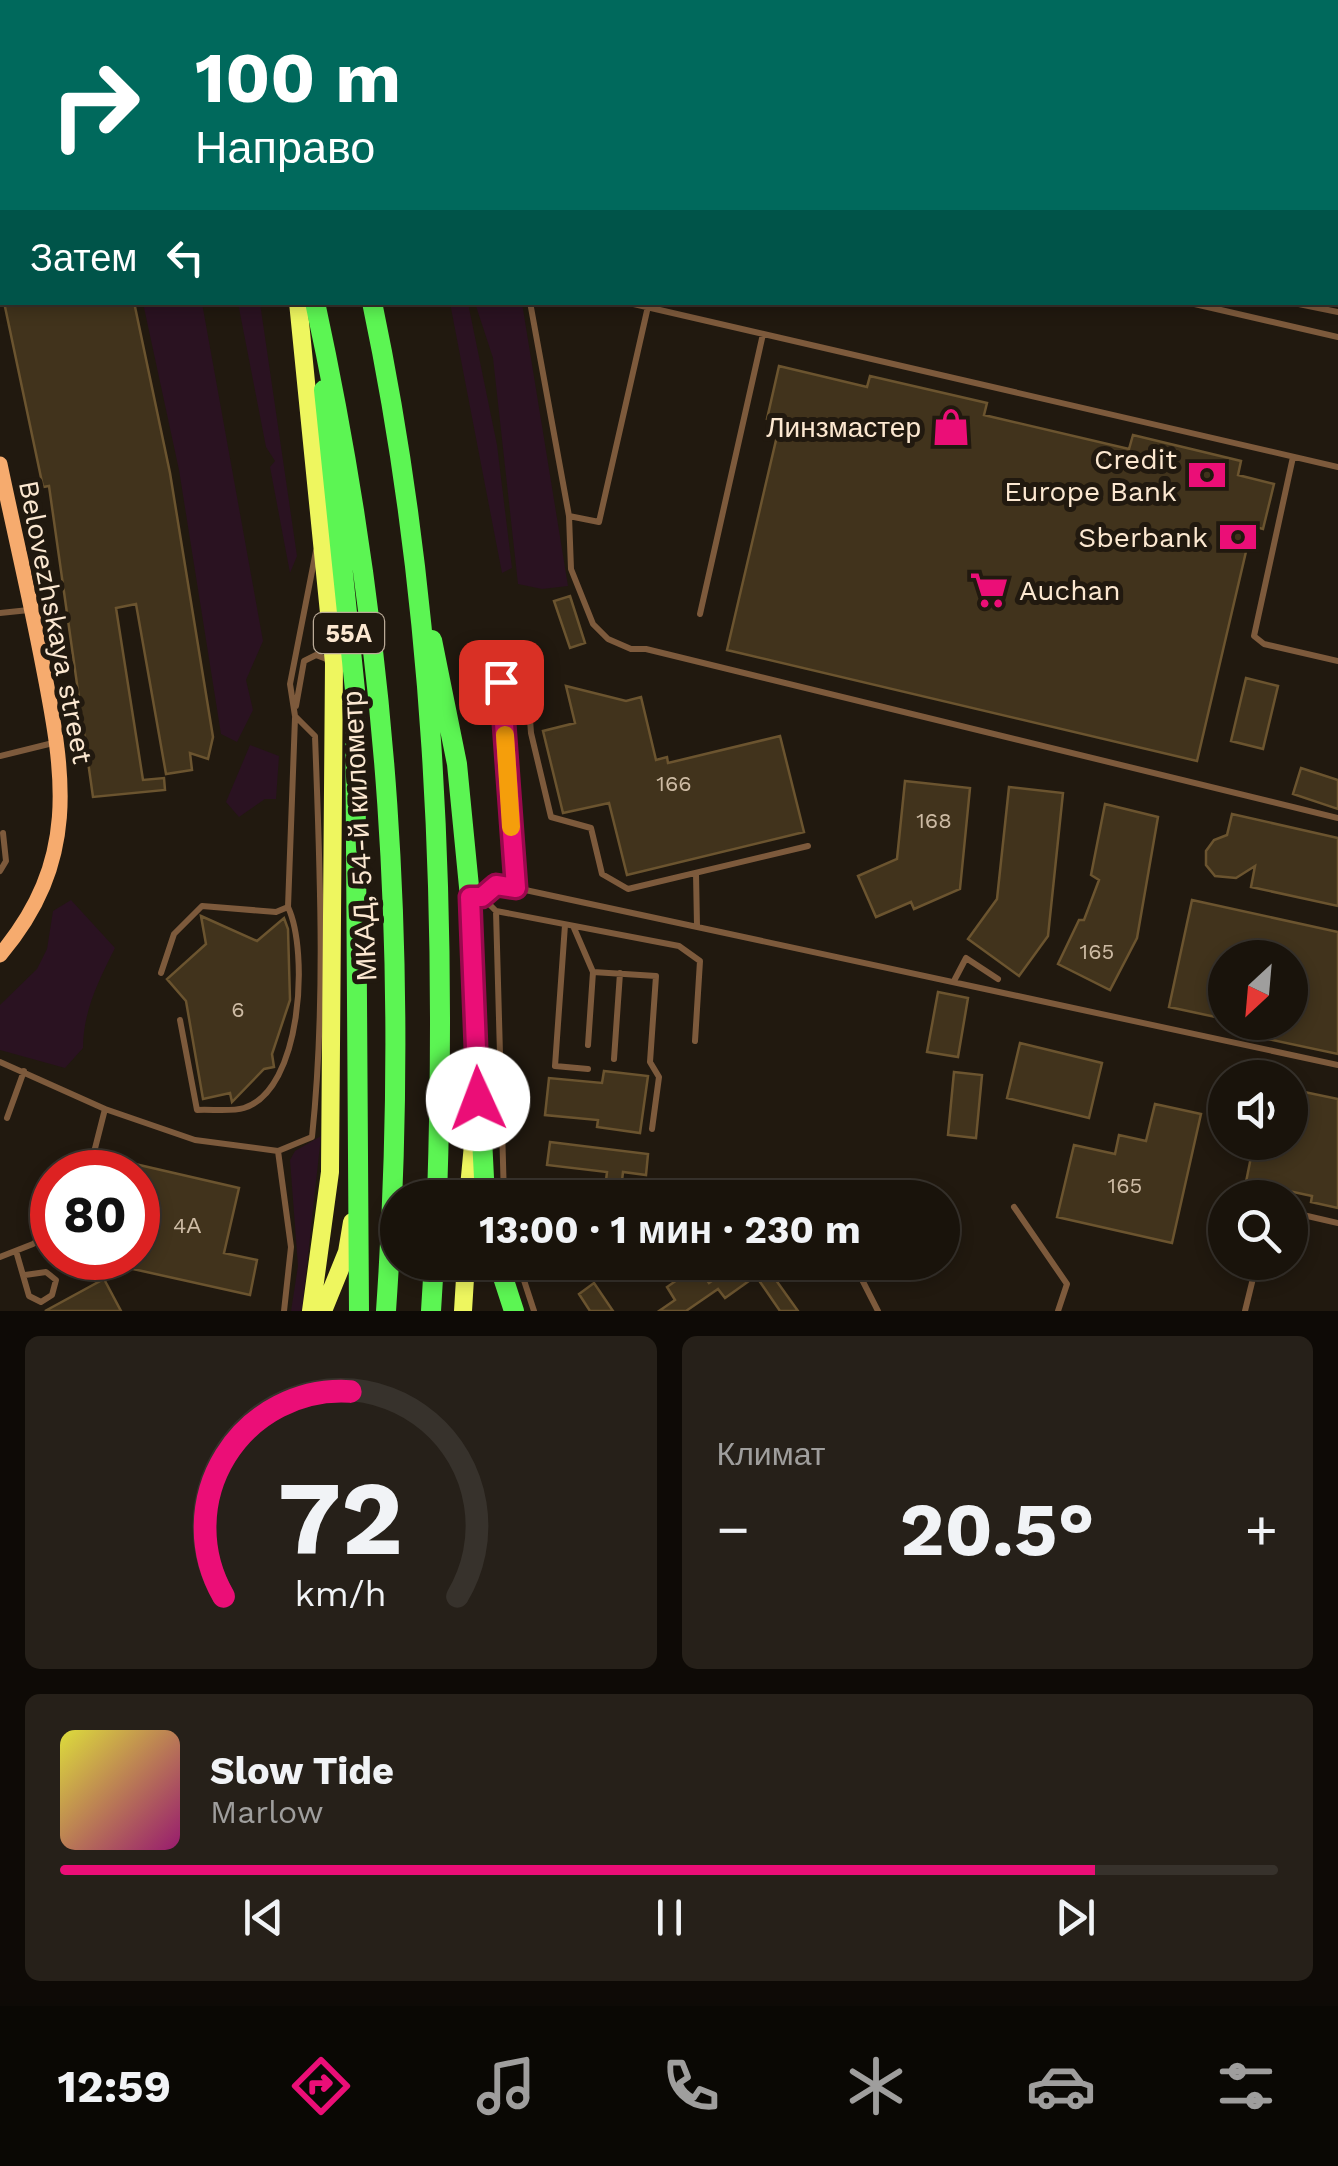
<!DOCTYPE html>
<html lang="ru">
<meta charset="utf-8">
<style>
body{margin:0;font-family:"Work Sans",sans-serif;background:#262019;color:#f1f3f6;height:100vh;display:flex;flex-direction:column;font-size:38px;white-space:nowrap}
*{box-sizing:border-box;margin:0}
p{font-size:32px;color:#9f9e9d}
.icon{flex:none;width:55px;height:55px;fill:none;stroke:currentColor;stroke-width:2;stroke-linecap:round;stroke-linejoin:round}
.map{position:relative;height:1311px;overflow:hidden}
.side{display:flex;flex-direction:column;gap:25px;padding:25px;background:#0e0a06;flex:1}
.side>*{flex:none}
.banner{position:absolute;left:0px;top:0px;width:1340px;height:305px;box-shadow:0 5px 15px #0003,0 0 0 2px #37322c;background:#00695c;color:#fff;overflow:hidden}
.needle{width:65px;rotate:206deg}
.fabs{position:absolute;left:1208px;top:940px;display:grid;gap:20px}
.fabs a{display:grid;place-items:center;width:100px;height:100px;border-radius:50%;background:#19130b;box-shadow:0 5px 15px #0003,0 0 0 2px #37322c;font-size:50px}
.speed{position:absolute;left:30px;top:1150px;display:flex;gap:20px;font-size:50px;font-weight:700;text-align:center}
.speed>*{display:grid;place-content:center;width:130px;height:130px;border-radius:50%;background:#19130b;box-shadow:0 5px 15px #0003,0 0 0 2px #37322c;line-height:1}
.speed .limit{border:15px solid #d22;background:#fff;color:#111}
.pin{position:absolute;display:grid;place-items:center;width:85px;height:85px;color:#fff;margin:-42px;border-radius:20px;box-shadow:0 5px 15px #0006}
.me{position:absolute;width:110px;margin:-55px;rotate:358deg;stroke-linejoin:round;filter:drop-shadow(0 0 8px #0008)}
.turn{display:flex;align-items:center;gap:35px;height:210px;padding:0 30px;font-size:45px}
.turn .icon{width:130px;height:130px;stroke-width:2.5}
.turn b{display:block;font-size:70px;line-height:85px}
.then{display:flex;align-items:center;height:95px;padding:0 30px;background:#0003;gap:20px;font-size:38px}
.big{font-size:75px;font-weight:700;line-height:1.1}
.side .tile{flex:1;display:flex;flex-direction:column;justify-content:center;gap:15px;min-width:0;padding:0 35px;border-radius:15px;background:#262019}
.side .dial{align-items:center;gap:0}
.dial svg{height:260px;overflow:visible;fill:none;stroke:#37322c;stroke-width:7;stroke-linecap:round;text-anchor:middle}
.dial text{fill:#f1f3f6;stroke:none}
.song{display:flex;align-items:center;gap:30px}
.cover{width:120px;height:120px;border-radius:15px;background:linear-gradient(135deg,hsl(60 70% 55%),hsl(320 70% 35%))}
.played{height:10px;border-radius:5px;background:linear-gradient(90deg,#eb0e77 85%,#37322c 85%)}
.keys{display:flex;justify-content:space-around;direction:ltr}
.heat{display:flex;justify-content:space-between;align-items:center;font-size:55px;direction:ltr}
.side .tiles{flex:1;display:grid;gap:25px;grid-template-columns:1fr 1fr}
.tile:last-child{grid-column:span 2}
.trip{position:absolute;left:380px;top:1180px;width:580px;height:100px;border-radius:50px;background:#19130b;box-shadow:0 5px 15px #0003,0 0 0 2px #37322c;font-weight:700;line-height:100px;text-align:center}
.dock{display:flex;height:160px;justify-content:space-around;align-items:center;background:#0a0804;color:#9f9e9d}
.dock .icon{width:70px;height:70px}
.dock .current{color:#eb0e77}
.dock b{font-size:45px;color:#f1f3f6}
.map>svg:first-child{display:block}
</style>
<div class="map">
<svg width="1338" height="1311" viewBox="0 0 1338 1311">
<rect width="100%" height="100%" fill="#21190f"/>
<path fill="#2a1221" d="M143 303H202L263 641 246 680 253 710 237 742 221 734 179 470Z
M238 303H260L297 556 290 573 270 467 275 461 266 447Z
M450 303H468L497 445 512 568 502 573Z
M475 303H522L568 586 542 589 518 584 493 358Z
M250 745 279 756 276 799H265L239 817 226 802Z
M71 900 115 948C99 980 83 1011 83 1048L65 1068 0 1050V1005L37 969 47 949 53 911Z
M321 1136 302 1311H291L298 1266 290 1160 295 1151Z"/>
<path fill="#41331c" stroke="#6b542f" stroke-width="2.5" d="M4 302H134L170 473 213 737 208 759 190 753 192 770 166 774 136 604 116 608 143 780 164 778 165 790 93 797 49 486 43 487Z
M779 366 867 387 870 376 987 403 984 415 1129 449 1133 435 1241 461 1238 475 1274 484 1263 529 1252 526 1197 761 727 650 780 423 767 419Z
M570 596 585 643 570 648 554 601Z
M1246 678 1278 686 1263 749 1231 741Z
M566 686 626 701 641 697 656 760 667 757 668 763 780 736 804 832 627 875 609 803 563 813 543 731 575 723Z
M1301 768 1338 780V809L1293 794Z
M905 781 970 788 960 889 914 909 911 902 876 917 858 876 897 859Z
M1009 787 1063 793 1048 936 1019 976 968 939 997 899Z
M1105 804 1158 817 1137 938 1110 990 1058 964 1079 920H1084L1099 880 1091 875Z
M1232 814 1338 838V906L1251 887 1255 866 1236 878 1215 876 1206 865V851L1214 840 1227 835Z
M1192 900 1338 932V1054L1235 1032 1237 1022H1290V958H1225V1019L1169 1007Z
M201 916 257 941 284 918 288 929 290 1000 272 1054 274 1067 264 1069 232 1102 230 1093 203 1099 186 1001 167 979 206 944Z
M938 992 968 998 958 1057 927 1052Z
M1020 1043 1102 1063 1089 1118 1007 1098Z
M604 1071 648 1076 640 1133 597 1127 598 1120 545 1115 549 1078 602 1083Z
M954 1072 982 1075 976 1138 948 1135Z
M1290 1089 1338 1099V1208L1311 1202 1312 1196 1246 1182 1254 1142H1290Z
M1155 1104 1201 1114 1172 1243 1057 1217 1074 1145 1115 1154 1119 1135 1146 1141Z
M550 1142 648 1154 646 1175 623 1172 620 1198H604L607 1172 547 1165Z
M122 1161 239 1188 224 1253 257 1260 250 1295 133 1269 147 1203 138 1200V1172H120Z
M656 1180 697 1185 696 1198H654Z
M739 1262H776L781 1270 773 1276 798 1311H780L756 1276 725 1298 718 1289 686 1311H659L675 1300 667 1287 697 1266 709 1283Z
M104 1279 121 1311H45Z
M594 1283 613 1311H590L579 1294Z"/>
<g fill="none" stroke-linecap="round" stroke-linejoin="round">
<path stroke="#7d5a3c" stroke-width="6" d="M235 0 237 2
M365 0V2
M720 0V2
M590 2 591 0
M530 302 569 516 571 569 593 624 608 639 631 649H646L1338 818
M625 302 1338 467
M1186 302 1338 337
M1289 302 1338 312
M1293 457 1254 636 1264 644 1338 661
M569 516 599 522 649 302
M0 613 29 610
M700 614 763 334
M296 706 304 661 316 655 329 660
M0 756 57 742
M0 871 6 861 3 833
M696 873 697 926
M516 888 501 682 509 676 527 679 531 733 551 817 591 828 602 874 628 889 808 846
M476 897 496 885 516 888 1338 1065
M482 897 496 911 679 946 700 961 695 1041
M496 911 504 1198
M565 925 555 1066 588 1069
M574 928 593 972 588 1045
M593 972 656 976 650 1062 659 1077 652 1129
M161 973 174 934 202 906 276 912 288 907
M955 979 966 958 998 979
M180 1020 197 1110C211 1109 231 1112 244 1108 302 1090 309 952 288 907L295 718
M614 1059 620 973
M0 1062 105 1109 89 1172
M105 1109 195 1140 278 1151 291 1247 284 1311
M7 1118 24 1071
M278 1151 312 1137C326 1004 320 870 315 736L295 716 290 684 316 551
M1014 1207 1067 1284 1058 1311
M1290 1212 1338 1223
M16 1251 29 1296 41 1302 52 1295 56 1280 46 1272 25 1275
M0 1257 33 1244 52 1229
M518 1262 534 1311
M853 1262 878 1311
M1245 1311 1257 1262"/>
<path stroke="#f6ab6e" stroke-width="15" d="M0 464C14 531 30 598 43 666 65 778 79 861 0 955"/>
<path stroke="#eef65f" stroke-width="18" d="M298 302 334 663 330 1172 311 1311
M468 1198 475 1123
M323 1311 347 1252 352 1222
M463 1311 466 1262"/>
<path stroke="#5cf553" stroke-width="20" d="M255 0V2
M308 0 309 2
M315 302C389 643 410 963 386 1311
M372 302C434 596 447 898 437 1198
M324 390 355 690 359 1311
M432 640 457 764 470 897 485 1198
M498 1262 514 1311
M431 1311 434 1262"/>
</g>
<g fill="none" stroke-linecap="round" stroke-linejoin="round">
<g stroke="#99094d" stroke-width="25">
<path id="route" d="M478 1099 470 897H482L496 885 516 888 501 682"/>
</g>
<use href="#route" stroke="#eb0e77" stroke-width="18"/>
<path stroke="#f59e0b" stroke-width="18" d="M505 735 511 827"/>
</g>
<defs>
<g id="shop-bare" transform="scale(3)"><path d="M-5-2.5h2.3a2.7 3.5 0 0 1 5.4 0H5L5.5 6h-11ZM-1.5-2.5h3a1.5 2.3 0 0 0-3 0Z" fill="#eb0e77" stroke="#21190f" stroke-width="2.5" paint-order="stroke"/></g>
<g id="bank-bare" transform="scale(3)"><path d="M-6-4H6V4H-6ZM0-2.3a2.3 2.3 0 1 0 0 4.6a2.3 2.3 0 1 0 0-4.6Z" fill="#eb0e77" stroke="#21190f" stroke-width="2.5" paint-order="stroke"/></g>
<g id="supermarket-bare" transform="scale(3)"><path d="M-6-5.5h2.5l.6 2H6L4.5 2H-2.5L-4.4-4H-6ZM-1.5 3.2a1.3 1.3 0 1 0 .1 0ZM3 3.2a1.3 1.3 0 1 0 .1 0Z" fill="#eb0e77" stroke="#21190f" stroke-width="2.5" paint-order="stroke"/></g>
</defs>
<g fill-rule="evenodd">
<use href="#shop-bare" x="951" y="427"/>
<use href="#bank-bare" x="1207" y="475"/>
<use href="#bank-bare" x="1238" y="537"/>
<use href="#supermarket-bare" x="989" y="590"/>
</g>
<g text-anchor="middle" stroke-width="10" stroke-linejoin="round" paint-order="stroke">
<g font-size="22" fill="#cdbba4">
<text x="674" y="791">166</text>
<text x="934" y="828">168</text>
<text x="1097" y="959">165</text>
<text x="238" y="1017">6</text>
<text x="1125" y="1193">165</text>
<text x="187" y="1233">4А</text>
</g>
<rect fill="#21190f" stroke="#baaa97" stroke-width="2.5" x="314" y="613" width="70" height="40" rx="8"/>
<g font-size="25" font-weight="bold" fill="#fce8d1">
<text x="349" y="642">55А</text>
</g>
<g font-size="28" fill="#fce8d1" stroke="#21190f" text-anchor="end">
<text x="921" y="437">Линзмастер</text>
<text x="1177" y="469">Credit<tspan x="1177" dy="32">Europe Bank</tspan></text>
<text x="1208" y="547">Sberbank</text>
<text x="1019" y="600" text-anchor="start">Auchan</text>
</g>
<g font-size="28" fill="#fce8d1" stroke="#21190f">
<text transform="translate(56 622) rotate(79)" y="10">Belovezhskaya street</text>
<text transform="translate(359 836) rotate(-93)" y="10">МКАД, 54-й километр</text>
</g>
</g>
</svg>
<div class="fabs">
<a><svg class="needle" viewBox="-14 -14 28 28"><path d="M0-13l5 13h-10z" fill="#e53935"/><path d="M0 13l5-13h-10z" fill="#9f9e9d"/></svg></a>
<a><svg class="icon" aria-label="sound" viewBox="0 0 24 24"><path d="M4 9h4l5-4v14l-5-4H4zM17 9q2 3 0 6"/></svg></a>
<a><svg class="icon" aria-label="search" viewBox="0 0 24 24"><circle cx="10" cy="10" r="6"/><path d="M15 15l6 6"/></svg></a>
</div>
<div class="speed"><div class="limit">80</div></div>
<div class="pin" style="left:501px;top:682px;background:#d93025"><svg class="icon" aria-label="arrive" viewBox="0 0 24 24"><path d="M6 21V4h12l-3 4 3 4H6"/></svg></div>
<svg class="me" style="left:478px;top:1099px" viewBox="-20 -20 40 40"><circle r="19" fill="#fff"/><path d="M0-13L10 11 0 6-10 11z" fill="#eb0e77"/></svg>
<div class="trip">13:00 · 1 мин · 230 m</div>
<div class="banner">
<div class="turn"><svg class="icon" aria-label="right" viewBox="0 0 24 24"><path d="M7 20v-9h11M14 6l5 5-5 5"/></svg><div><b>100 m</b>Направо</div></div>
<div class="then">Затем<svg class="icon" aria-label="left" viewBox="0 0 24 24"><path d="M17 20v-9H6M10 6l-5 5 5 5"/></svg></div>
</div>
</div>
<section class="side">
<div class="tiles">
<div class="tile dial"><svg viewBox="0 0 100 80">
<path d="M14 69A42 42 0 1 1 86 69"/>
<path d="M14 69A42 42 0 0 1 53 6" stroke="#eb0e77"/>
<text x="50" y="56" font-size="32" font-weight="700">72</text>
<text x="50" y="72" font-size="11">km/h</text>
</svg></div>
<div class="tile"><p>Климат</p>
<div class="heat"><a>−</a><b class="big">20.5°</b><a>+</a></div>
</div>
<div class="tile">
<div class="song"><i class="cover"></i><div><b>Slow Tide</b><p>Marlow</p></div></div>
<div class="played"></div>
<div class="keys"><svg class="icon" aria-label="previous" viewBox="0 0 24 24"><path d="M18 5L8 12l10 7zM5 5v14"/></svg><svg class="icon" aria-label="pause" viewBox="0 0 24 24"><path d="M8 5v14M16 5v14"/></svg><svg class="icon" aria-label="next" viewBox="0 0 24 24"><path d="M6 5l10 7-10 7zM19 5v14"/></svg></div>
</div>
</div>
</section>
<nav class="dock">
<b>12:59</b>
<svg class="icon current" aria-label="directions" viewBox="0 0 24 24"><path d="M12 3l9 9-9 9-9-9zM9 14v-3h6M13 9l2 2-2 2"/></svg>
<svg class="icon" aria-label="music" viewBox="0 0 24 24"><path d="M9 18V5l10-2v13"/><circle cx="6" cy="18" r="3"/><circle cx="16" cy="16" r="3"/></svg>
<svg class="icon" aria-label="phone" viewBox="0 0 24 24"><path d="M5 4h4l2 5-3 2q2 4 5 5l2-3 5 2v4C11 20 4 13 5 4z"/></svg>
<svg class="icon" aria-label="climate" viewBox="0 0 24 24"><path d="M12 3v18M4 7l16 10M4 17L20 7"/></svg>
<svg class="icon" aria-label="car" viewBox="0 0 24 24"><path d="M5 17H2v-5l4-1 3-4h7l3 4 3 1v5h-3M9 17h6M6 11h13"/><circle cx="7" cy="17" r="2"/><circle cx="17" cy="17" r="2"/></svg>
<svg class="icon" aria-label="filters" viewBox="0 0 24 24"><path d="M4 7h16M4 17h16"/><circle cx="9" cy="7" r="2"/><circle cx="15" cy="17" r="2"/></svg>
</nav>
